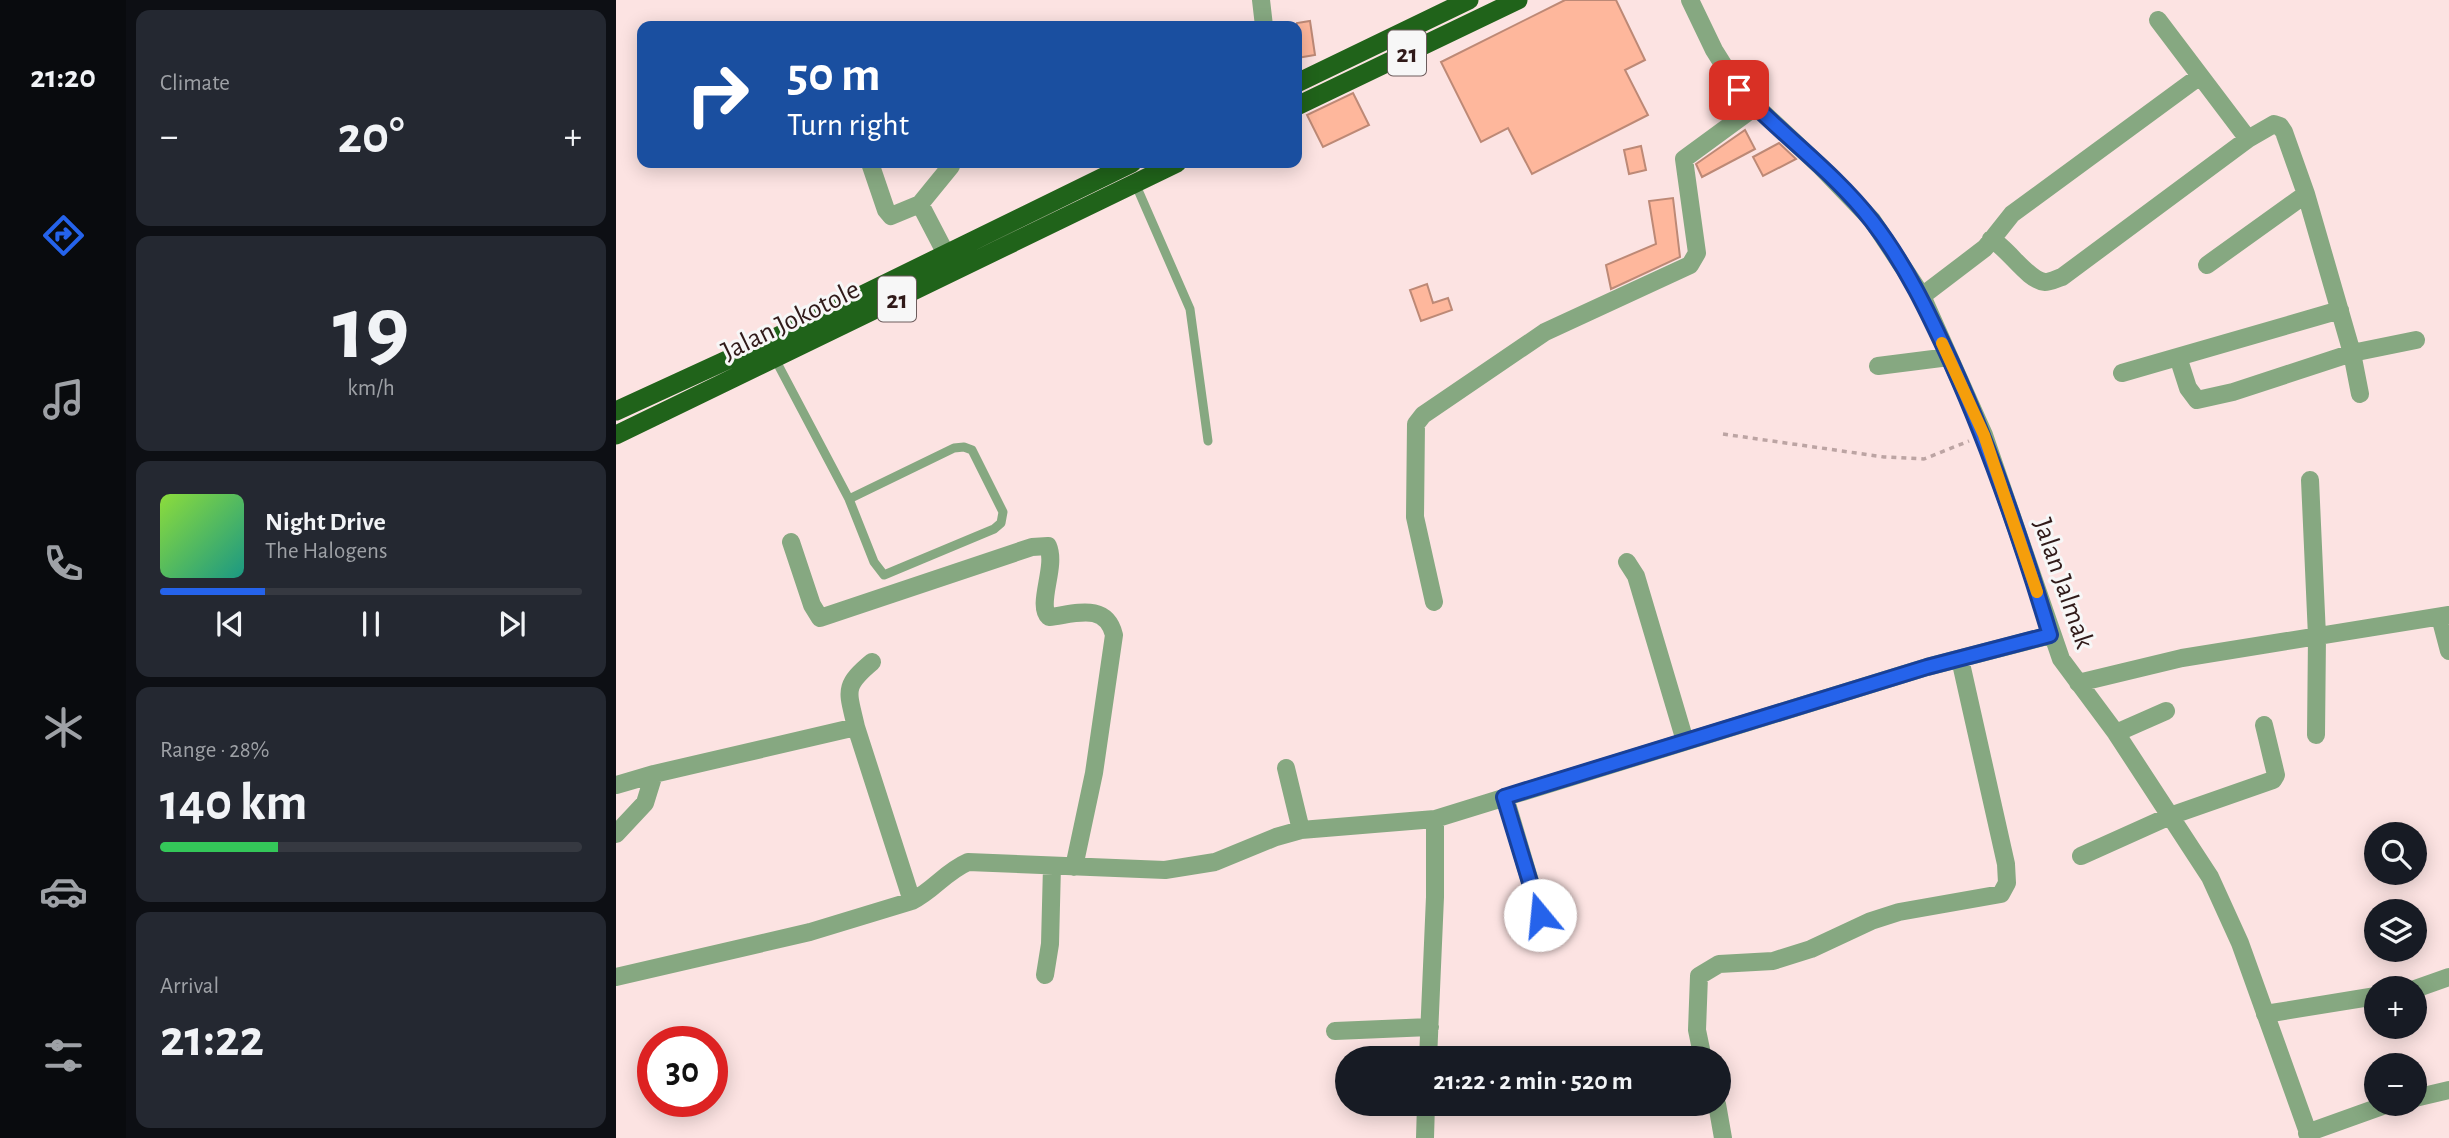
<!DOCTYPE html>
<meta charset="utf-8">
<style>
body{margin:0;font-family:"Alegreya Sans",sans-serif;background:#242831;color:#f1f3f6;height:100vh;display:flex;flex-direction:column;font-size:26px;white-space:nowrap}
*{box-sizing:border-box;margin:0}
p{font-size:23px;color:#9ea1a6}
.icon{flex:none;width:38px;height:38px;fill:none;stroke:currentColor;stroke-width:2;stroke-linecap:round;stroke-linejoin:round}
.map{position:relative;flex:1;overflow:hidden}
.details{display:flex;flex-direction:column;gap:10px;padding:10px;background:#0d0f14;width:490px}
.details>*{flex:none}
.guide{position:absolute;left:21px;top:21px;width:665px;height:147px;border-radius:14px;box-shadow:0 4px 18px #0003;background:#1a4fa0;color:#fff;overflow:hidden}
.controls{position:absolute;left:1748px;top:822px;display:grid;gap:14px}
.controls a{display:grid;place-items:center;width:63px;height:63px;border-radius:50%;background:#171b24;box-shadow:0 4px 18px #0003;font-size:35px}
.speed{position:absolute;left:21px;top:1026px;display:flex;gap:14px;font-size:35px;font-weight:700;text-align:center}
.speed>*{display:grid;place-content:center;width:91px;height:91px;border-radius:50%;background:#171b24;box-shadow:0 4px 18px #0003;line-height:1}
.speed .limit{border:10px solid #d22;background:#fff;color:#111}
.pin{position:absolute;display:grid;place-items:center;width:60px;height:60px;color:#fff;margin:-30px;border-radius:14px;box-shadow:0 4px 10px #0006}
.me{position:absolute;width:77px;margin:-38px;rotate:343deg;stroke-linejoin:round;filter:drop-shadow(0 0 5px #0008)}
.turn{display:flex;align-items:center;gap:24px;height:147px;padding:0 35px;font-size:32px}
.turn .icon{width:91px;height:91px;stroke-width:2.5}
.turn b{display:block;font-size:49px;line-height:60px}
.big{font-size:52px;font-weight:600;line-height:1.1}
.details .widget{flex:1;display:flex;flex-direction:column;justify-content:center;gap:10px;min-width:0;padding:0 24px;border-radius:14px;background:#242831}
.details .dial{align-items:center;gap:0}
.dial b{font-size:91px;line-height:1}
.song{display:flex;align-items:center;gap:21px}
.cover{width:84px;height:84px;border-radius:10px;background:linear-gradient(135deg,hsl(90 70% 55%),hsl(170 70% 35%))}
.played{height:7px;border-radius:4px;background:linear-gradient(90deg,#2563eb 25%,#363941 25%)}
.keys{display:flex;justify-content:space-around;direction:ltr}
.heat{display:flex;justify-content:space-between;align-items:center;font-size:38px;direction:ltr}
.charge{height:10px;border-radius:5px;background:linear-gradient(90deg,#34c759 28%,#363941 0)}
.trip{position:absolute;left:719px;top:1046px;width:396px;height:70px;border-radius:35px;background:#171b24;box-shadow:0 4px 18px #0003;font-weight:600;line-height:70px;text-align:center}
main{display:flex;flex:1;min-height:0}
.dock{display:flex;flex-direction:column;width:126px;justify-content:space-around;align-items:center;background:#090b0e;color:#9ea1a6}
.dock .icon{width:49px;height:49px}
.dock .active{color:#2563eb}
.dock b{font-size:32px;color:#f1f3f6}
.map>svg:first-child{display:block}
</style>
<main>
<nav class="dock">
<b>21:20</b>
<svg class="icon active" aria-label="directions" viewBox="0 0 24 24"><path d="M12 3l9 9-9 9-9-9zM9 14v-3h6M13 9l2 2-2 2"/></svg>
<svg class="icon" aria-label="music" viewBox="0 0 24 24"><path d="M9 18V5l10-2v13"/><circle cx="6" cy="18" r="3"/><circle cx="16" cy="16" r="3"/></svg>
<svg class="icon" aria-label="phone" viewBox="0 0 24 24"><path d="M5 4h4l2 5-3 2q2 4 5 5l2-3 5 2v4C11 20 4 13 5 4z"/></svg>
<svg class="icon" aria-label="climate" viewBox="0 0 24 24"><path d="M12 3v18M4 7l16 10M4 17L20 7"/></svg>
<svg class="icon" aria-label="car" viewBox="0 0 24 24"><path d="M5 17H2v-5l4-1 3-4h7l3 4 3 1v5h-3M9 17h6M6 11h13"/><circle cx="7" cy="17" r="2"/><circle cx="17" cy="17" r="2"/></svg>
<svg class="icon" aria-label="filters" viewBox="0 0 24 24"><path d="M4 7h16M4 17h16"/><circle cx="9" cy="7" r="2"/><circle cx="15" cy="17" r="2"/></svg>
</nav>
<section class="details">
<div class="widget"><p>Climate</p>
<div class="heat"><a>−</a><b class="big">20°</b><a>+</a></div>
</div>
<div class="widget dial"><b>19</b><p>km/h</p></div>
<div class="widget">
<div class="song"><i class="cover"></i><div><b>Night Drive</b><p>The Halogens</p></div></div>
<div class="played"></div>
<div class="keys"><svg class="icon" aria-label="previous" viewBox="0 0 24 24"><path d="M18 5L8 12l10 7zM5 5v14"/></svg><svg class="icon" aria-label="pause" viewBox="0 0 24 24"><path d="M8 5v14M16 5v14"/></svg><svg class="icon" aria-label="next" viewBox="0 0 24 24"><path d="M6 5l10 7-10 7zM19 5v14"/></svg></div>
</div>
<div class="widget"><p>Range · 28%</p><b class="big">140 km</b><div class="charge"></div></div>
<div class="widget"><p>Arrival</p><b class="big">21:22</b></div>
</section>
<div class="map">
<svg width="1833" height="1138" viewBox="0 0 1833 1138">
<rect width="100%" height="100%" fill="#fce3e2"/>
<path fill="#feb79c" stroke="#bd8976" stroke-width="2" d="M949 0H1000L1029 60 1009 70 1032 115 916 174 892 128 865 142 825 62Z
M694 21 699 55 681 58V23Z
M737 93 753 125 707 147 691 115Z
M1129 130 1139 149 1086 177 1080 164Z
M1163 143 1180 159 1147 176 1137 157Z
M1025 146 1030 170 1013 174 1008 150Z
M1057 198 1064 257 995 289 990 265 1040 244 1033 201Z
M811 284 817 303 832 298 836 310 805 321 794 290Z"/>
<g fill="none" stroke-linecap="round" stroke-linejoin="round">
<path stroke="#bca4a3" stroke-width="3.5" stroke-dasharray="5 5" stroke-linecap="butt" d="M1107 434 1268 457 1308 459 1353 441"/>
<path stroke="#86a881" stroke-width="9" d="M519 183 574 309 592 441
M158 357 233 499 258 562 268 575 378 529 385 523 387 512 356 450 348 447 338 448 233 499"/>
<path stroke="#86a881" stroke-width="18" d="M645 0 648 26
M1074 0 1098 50 1123 90 1205 167 1256 220 1306 296 1368 435 1445 659 1500 733 1594 877 1624 943 1694 1138
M1542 20 1632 139
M254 163 270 210 275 216 304 204 330 254
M304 204 335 166
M1375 239C1392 248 1412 281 1429 282 1434 282 1442 278 1446 277L1632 139 1658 124 1664 126 1668 132 1690 194 1736 353 1617 392 1581 400 1572 388 1562 357
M1591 265 1690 194
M1306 296 1369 248 1396 214 1584 76
M1262 366 1333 357
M1506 373 1724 310
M1744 394 1736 353 1800 340
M1694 480 1701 636 1700 735
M175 542 196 605 204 618 416 547 432 546C441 567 420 605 433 617 459 614 490 602 498 635L478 773 458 867
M1011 562 1020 576 1069 741
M818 602 799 517 800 424 807 415 929 332 1074 265 1081 253 1068 159 1139 107
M1824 617 1833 651
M1462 683 1566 658 1833 615
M240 727C232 691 226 687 256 662
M1500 733 1550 711
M670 768 685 830
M0 785 38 774
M889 797 924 915
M0 834 29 803 38 774 240 727 296 901
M1465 856 1554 816 1657 780 1660 775 1648 725
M429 975 434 944 436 866
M0 977 194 932 296 901C318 890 329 872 352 862L549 870 599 862 660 837 685 830 819 819 1311 667 1435 635
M1799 989 1833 977
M1649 1014 1760 996
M719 1031 814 1027
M812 1059 819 897V819
M1087 1059 1081 1030 1083 976 1103 964 1157 961 1195 949 1255 921 1283 912 1385 894 1391 883 1390 864 1344 659
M1799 1098 1833 1090
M1101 1104 1107 1138
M1691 1133 1772 1104
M809 1138 810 1104"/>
<path stroke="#20631a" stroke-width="19" d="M681 83 853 0
M681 106 902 0
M0 411 146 344 516 163
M0 435 561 163"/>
</g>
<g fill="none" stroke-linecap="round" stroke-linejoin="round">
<g stroke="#184099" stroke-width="18">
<path id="route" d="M924 915 888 797 1311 667 1434 635C1406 542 1376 453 1336 364 1313 314 1290 265 1256 221 1218 172 1166 135 1123 90"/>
</g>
<use href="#route" stroke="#2563eb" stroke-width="12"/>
<path stroke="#f59e0b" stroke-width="12" d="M1326 343 1368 435 1421 592"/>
</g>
<g text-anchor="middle" stroke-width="6" stroke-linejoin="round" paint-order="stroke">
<g fill="#f7f7f7" stroke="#6c5c5c" stroke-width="2">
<rect x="772" y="30.5" width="38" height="45" rx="5"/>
<rect x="262" y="276.5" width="38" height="45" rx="5"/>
</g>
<g font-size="26" font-weight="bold" fill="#301a19">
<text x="791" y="62">21</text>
<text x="281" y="308">21</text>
</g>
<g font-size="28" fill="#301a19" stroke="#f7f7f7">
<text transform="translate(174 319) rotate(-26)" y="10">Jalan Jokotole</text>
<text transform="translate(1449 583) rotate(71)" y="10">Jalan Jalmak</text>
</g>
</g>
</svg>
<div class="controls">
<a><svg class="icon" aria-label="search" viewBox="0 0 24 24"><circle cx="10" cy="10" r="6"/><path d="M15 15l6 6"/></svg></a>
<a><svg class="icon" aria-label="layers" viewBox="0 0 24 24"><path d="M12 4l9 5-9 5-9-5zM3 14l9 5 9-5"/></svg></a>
<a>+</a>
<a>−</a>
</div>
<div class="speed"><div class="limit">30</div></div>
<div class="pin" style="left:1123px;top:90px;background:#d93025"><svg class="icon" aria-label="arrive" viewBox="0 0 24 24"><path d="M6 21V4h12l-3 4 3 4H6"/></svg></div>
<svg class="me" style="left:924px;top:915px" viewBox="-20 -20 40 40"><circle r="19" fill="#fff"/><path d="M0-13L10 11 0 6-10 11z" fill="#2563eb"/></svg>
<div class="trip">21:22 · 2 min · 520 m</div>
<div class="guide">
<div class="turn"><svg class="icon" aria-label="right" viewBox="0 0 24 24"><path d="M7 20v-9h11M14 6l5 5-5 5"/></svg><div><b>50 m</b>Turn right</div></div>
</div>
</div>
</main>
